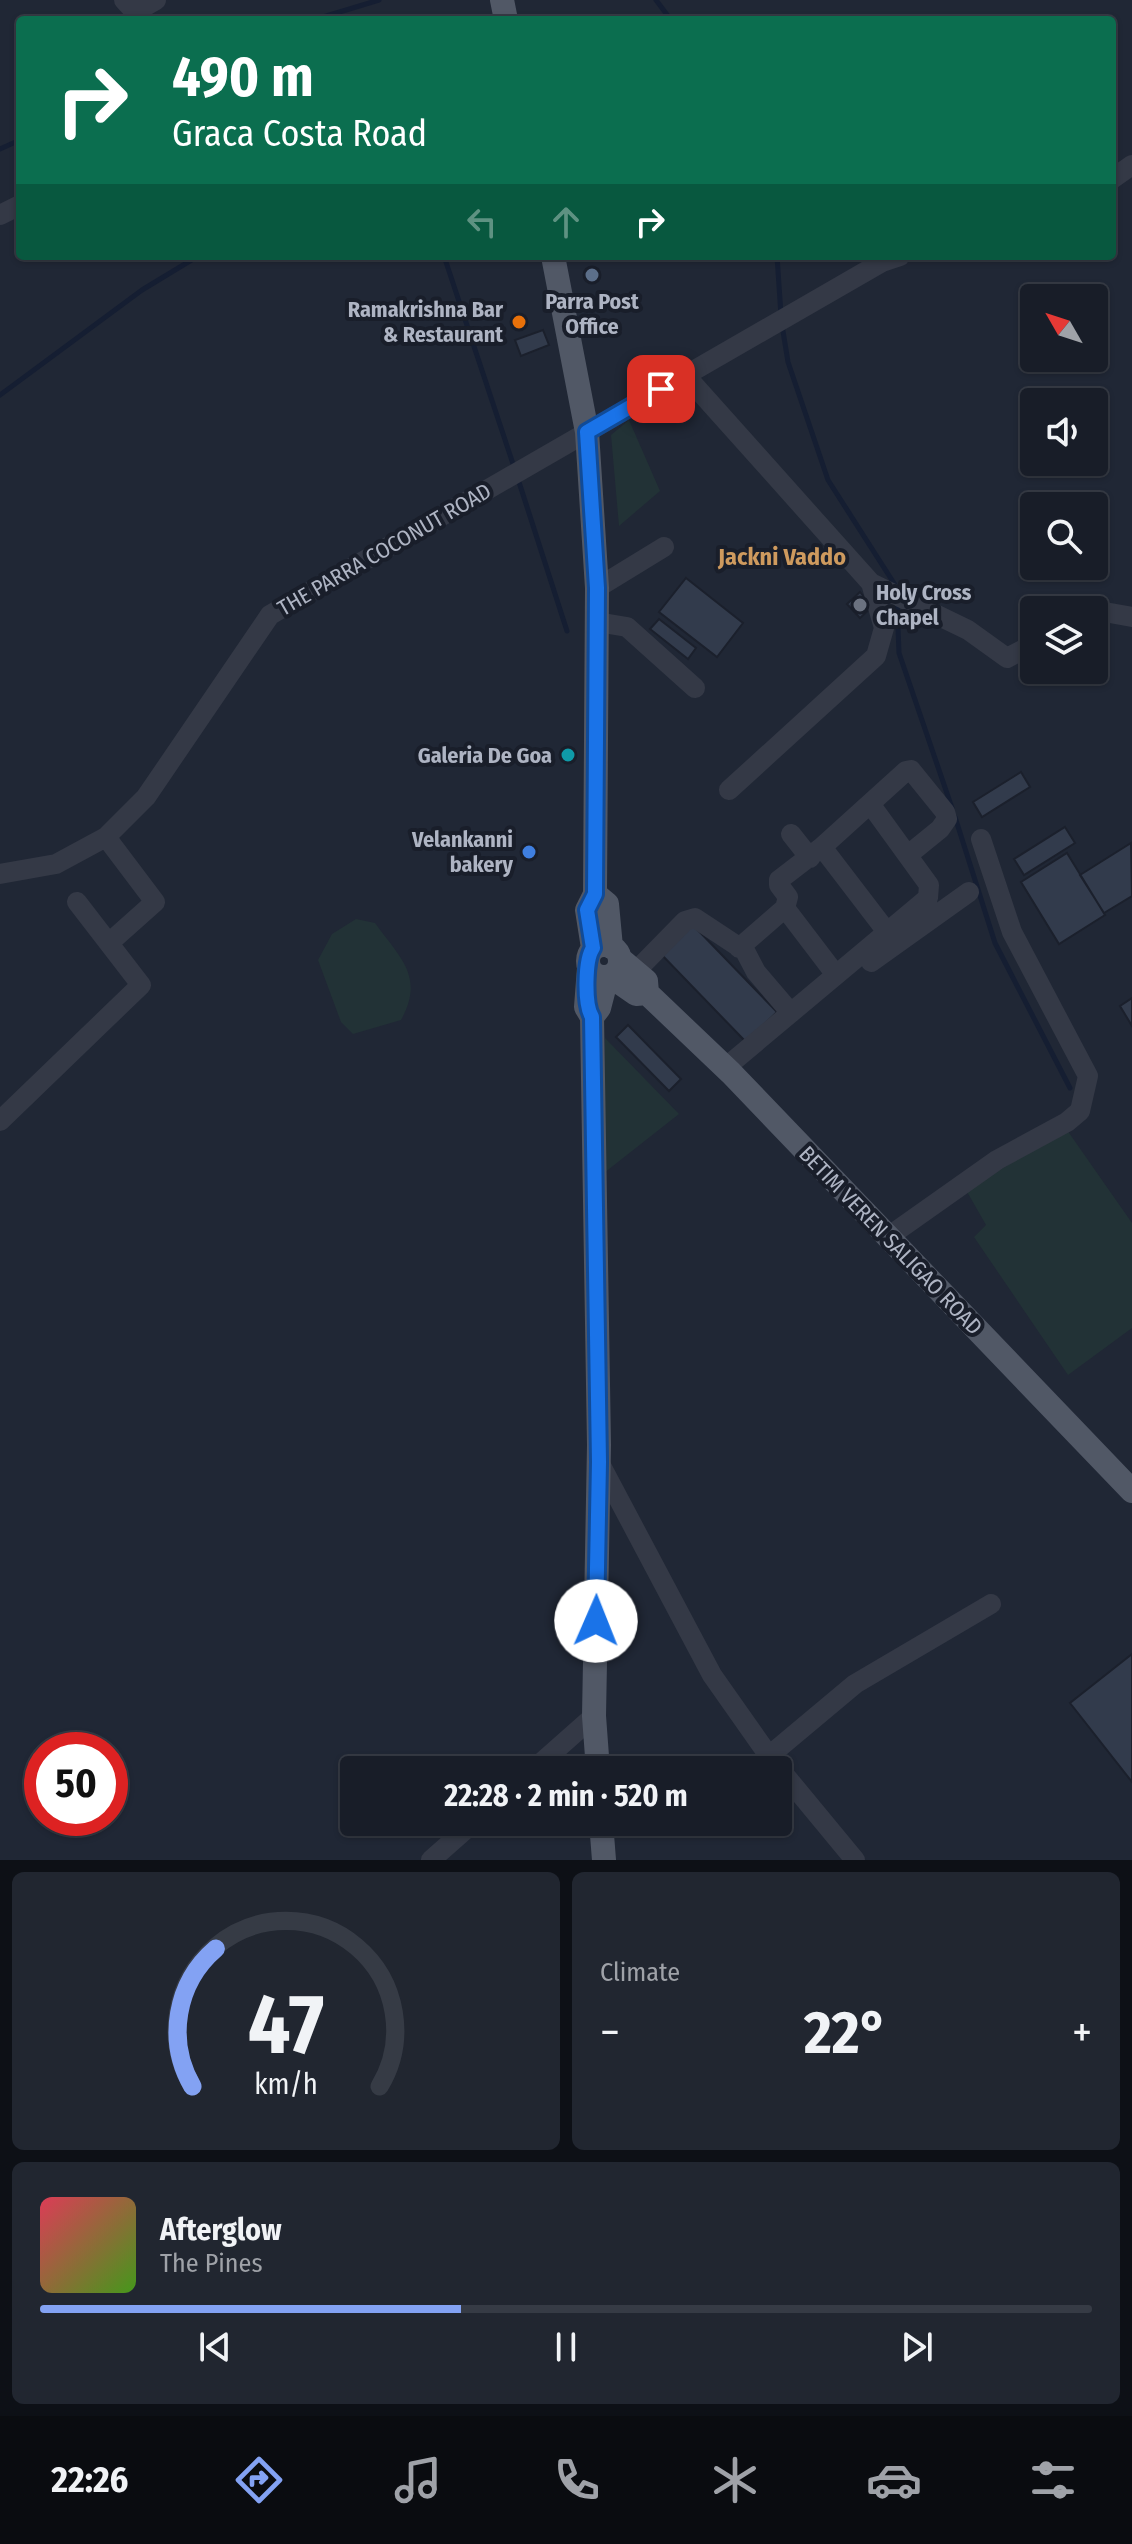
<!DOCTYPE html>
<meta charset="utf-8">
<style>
body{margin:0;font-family:"Fira Sans Condensed",sans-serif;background:#212630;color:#f1f3f6;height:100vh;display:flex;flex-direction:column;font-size:30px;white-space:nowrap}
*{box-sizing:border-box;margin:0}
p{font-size:26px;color:#9fa2a8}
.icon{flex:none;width:44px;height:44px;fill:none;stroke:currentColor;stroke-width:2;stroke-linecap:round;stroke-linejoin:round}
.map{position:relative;height:1860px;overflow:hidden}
.side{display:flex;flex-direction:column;gap:12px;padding:12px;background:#0d1016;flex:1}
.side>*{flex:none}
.banner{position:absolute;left:16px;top:16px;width:1100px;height:244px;border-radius:8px;box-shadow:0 2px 6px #0004,0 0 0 2px #363b45;background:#0b6e4f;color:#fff;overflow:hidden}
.needle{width:52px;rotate:309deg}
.tools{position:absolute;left:1020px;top:284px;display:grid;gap:16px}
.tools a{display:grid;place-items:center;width:88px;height:88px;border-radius:8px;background:#181d28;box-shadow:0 2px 6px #0004,0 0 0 2px #363b45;font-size:40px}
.speed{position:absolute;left:24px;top:1732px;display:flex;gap:16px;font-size:40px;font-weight:700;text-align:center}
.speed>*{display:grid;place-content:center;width:104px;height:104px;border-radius:50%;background:#181d28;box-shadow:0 2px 6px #0004,0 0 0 2px #363b45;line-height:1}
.speed .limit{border:12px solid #d22;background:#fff;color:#111}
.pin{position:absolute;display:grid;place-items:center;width:68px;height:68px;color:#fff;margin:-34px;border-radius:16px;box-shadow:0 4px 12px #0006}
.me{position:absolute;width:88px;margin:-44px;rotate:1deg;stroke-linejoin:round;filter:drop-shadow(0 0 6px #0008)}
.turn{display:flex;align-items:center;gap:28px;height:168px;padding:0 24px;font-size:36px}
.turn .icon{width:104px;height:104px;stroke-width:2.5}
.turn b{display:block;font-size:56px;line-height:68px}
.lanes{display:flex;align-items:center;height:76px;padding:0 24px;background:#0003;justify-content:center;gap:40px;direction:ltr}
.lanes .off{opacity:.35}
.big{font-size:60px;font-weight:700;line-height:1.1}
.side .tile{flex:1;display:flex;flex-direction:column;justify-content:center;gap:12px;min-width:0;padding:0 28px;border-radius:12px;background:#212630}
.side .dial{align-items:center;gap:0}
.dial svg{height:208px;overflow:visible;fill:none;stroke:#363b45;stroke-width:7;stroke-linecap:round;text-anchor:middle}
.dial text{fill:#f1f3f6;stroke:none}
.song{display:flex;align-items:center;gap:24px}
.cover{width:96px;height:96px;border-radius:12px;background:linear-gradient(135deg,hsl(350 70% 55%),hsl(100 70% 35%))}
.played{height:8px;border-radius:4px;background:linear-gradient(90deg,#83a2f3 40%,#363b45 40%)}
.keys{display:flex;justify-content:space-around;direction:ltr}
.heat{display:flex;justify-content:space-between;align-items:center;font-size:44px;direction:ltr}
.side .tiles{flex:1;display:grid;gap:12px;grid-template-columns:1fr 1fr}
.tile:last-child{grid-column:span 2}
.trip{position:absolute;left:340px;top:1756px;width:452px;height:80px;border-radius:8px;background:#181d28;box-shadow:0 2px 6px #0004,0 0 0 2px #363b45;font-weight:700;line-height:80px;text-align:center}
.tabs{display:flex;height:128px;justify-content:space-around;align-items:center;background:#0a0c10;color:#9fa2a8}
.tabs .icon{width:56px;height:56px}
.tabs .selected{color:#83a2f3}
.tabs b{font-size:36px;color:#f1f3f6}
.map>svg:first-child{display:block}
</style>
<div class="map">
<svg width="1132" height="1860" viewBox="0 0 1132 1860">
<rect width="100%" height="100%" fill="#202735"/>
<path fill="#223236" d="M629 420 660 491 619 526 611 435Z
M356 919 375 923C400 958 425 976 401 1020L353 1034 341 1022 318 960 332 934Z
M605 1038 679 1114 604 1173Z
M1067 1130 1132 1223V1328L1068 1375 974 1237 986 1225 966 1190Z"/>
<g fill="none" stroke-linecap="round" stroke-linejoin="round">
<path stroke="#151e32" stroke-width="5" d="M656 0 671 20
M313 20 379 0
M0 149 20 140
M444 256 515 470
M777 256 781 315
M782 325 788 362 828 480 897 588
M0 395 142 290 198 256
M518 479 567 631
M897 602 899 653 952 808
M955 817 995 943 1070 1088"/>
</g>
<path fill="#323b4c" stroke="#1b202c" stroke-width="2" d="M543 330 549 345 521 356 515 340Z
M686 578 743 623 717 657 659 612Z
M860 592 872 607 860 618 847 604Z
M659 619 696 648 688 659 650 629Z
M1021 772 1030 787 982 817 973 802Z
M1065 827 1075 843 1024 875 1014 859Z
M1131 843 1132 896 1104 913 1080 875Z
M1067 853 1105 915 1059 944 1021 882Z
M691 923 777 1012 746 1042 660 953Z
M1132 998V1026L1120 1006Z
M628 1025 681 1079 669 1091 616 1037Z
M1132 1654V1782L1070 1703Z"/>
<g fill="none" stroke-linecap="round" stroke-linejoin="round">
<path stroke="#343946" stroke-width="20" d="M124 0 135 12 156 0
M1112 179 1132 165
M0 215 20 205
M685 375 871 583 968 630 1007 658 1034 644
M597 588 664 547
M1094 614 1099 611 1132 617
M597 622 627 627 695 688
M729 790 876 656 884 628 871 583
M791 834 810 858
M106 837 155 902 109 943
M822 847 887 932
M0 874 56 864 106 837 146 797 270 615 882 262 900 256
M785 908 788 897 779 885V880L822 847 906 771 911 770 945 812 947 819 940 829 908 855
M739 948 785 908 836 975
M871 962 969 892
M635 972 685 921 695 918 745 951 756 972 791 1013
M725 1068 928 898 929 885 871 805
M0 1121 141 985 77 902
M888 1237 997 1160 1067 1122 1080 1111 1088 1076 1012 932 981 839
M599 1462 712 1675 769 1756 855 1860
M769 1756 855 1684 991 1604
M533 1770 594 1716
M431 1860 474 1822"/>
<path stroke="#515866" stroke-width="24" d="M502 0 506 20
M553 256 587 432 597 588 595 894
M588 961a16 16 0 1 1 32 0a16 16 0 1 1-32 0Z
M593 948 587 910 595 894 607 904 611 947
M589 968 586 1007 592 1017 599 1008 607 977
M610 976 636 994 647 993 646 981 620 959
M647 993 731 1073 1132 1491
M592 1017 599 1445 594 1716 598 1770
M601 1822 604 1860"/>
</g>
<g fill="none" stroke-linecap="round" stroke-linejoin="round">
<g stroke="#114b97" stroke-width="20">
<path id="route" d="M596 1621 599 1462 592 1017C584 1004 585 959 593 948L587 910 595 894 597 588 587 432 661 389"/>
</g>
<use href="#route" stroke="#1a73e8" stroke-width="14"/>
</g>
<circle fill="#5c6f8a" stroke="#191e2a" stroke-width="3" cx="592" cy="275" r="8"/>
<circle fill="#e8710a" stroke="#191e2a" stroke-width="3" cx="519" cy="322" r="8"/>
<circle fill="#6b7280" stroke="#191e2a" stroke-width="3" cx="860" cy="605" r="8"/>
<circle fill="#0f9aa8" stroke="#191e2a" stroke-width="3" cx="568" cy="755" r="8"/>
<circle fill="#3f7fe0" stroke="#191e2a" stroke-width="3" cx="529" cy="852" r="8"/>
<g text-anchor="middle" stroke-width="8" stroke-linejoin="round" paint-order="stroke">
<g font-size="22" font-weight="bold" fill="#aeb4c3" stroke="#191e2a" text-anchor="end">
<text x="592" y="309" text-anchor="middle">Parra Post<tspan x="592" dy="25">Office</tspan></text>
<text x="503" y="317">Ramakrishna Bar<tspan x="503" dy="25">&amp; Restaurant</tspan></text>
<text x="876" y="600" text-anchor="start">Holy Cross<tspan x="876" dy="25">Chapel</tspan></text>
<text x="552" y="763">Galeria De Goa</text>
<text x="513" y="847">Velankanni<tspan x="513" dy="25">bakery</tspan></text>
</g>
<g font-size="22" fill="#aeb4c3" stroke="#191e2a">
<text transform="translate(384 549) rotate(-30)" y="8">THE PARRA COCONUT ROAD</text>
<text transform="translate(891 1240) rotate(46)" y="8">BETIM VEREN SALIGAO ROAD</text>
</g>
<g font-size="24" font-weight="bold" fill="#ce9a5e" stroke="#191e2a">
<text x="782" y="565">Jackni Vaddo</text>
</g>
</g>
</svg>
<div class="tools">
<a><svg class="needle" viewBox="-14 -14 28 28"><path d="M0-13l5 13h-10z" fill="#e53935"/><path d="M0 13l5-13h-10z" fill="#9fa2a8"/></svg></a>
<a><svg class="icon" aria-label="sound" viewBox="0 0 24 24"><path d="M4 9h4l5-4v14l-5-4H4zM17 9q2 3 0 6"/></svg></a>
<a><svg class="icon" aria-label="search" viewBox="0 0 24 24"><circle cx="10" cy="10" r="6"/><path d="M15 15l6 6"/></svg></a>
<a><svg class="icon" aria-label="layers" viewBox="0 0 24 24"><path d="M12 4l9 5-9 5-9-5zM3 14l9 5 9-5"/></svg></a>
</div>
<div class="speed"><div class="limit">50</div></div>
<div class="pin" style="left:661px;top:389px;background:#d93025"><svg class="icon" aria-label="arrive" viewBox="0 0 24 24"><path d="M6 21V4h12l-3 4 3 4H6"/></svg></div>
<svg class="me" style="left:596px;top:1621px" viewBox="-20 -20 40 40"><circle r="19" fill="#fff"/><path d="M0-13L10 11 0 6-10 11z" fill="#1a73e8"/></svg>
<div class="trip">22:28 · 2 min · 520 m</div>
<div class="banner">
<div class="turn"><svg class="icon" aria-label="right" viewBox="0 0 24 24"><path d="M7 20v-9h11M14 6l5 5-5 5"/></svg><div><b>490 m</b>Graca Costa Road</div></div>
<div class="lanes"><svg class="icon off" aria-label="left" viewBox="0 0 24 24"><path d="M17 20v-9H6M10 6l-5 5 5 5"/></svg><svg class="icon off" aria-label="ahead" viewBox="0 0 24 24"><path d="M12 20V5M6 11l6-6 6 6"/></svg><svg class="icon" aria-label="right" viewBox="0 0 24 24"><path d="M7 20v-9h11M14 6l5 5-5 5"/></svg></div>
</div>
</div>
<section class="side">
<div class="tiles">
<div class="tile dial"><svg viewBox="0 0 100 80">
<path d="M14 69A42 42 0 1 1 86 69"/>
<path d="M14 69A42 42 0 0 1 23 16" stroke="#83a2f3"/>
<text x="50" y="56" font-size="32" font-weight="700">47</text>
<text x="50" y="72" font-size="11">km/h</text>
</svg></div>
<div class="tile"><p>Climate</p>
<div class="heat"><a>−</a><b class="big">22°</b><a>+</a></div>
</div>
<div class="tile">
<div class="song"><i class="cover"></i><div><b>Afterglow</b><p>The Pines</p></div></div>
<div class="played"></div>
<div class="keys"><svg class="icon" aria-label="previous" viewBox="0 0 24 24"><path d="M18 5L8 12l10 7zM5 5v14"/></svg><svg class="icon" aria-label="pause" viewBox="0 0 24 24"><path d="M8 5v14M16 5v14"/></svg><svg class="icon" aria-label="next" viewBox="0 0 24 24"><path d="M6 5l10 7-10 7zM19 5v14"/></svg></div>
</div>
</div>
</section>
<nav class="tabs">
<b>22:26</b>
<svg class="icon selected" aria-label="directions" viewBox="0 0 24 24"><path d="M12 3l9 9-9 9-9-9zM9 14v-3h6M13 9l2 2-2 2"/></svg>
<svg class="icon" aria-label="music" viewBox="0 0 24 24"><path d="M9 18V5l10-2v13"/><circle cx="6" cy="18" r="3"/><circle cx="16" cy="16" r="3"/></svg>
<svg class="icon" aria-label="phone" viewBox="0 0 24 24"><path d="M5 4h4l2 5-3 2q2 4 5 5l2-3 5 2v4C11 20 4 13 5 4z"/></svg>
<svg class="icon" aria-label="climate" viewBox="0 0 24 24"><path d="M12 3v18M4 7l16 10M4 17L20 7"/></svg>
<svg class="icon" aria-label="car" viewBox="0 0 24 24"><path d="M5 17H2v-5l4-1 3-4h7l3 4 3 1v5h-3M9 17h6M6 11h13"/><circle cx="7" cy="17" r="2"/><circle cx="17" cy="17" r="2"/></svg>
<svg class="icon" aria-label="filters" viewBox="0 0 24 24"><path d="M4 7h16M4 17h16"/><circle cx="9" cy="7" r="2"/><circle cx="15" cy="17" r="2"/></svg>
</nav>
